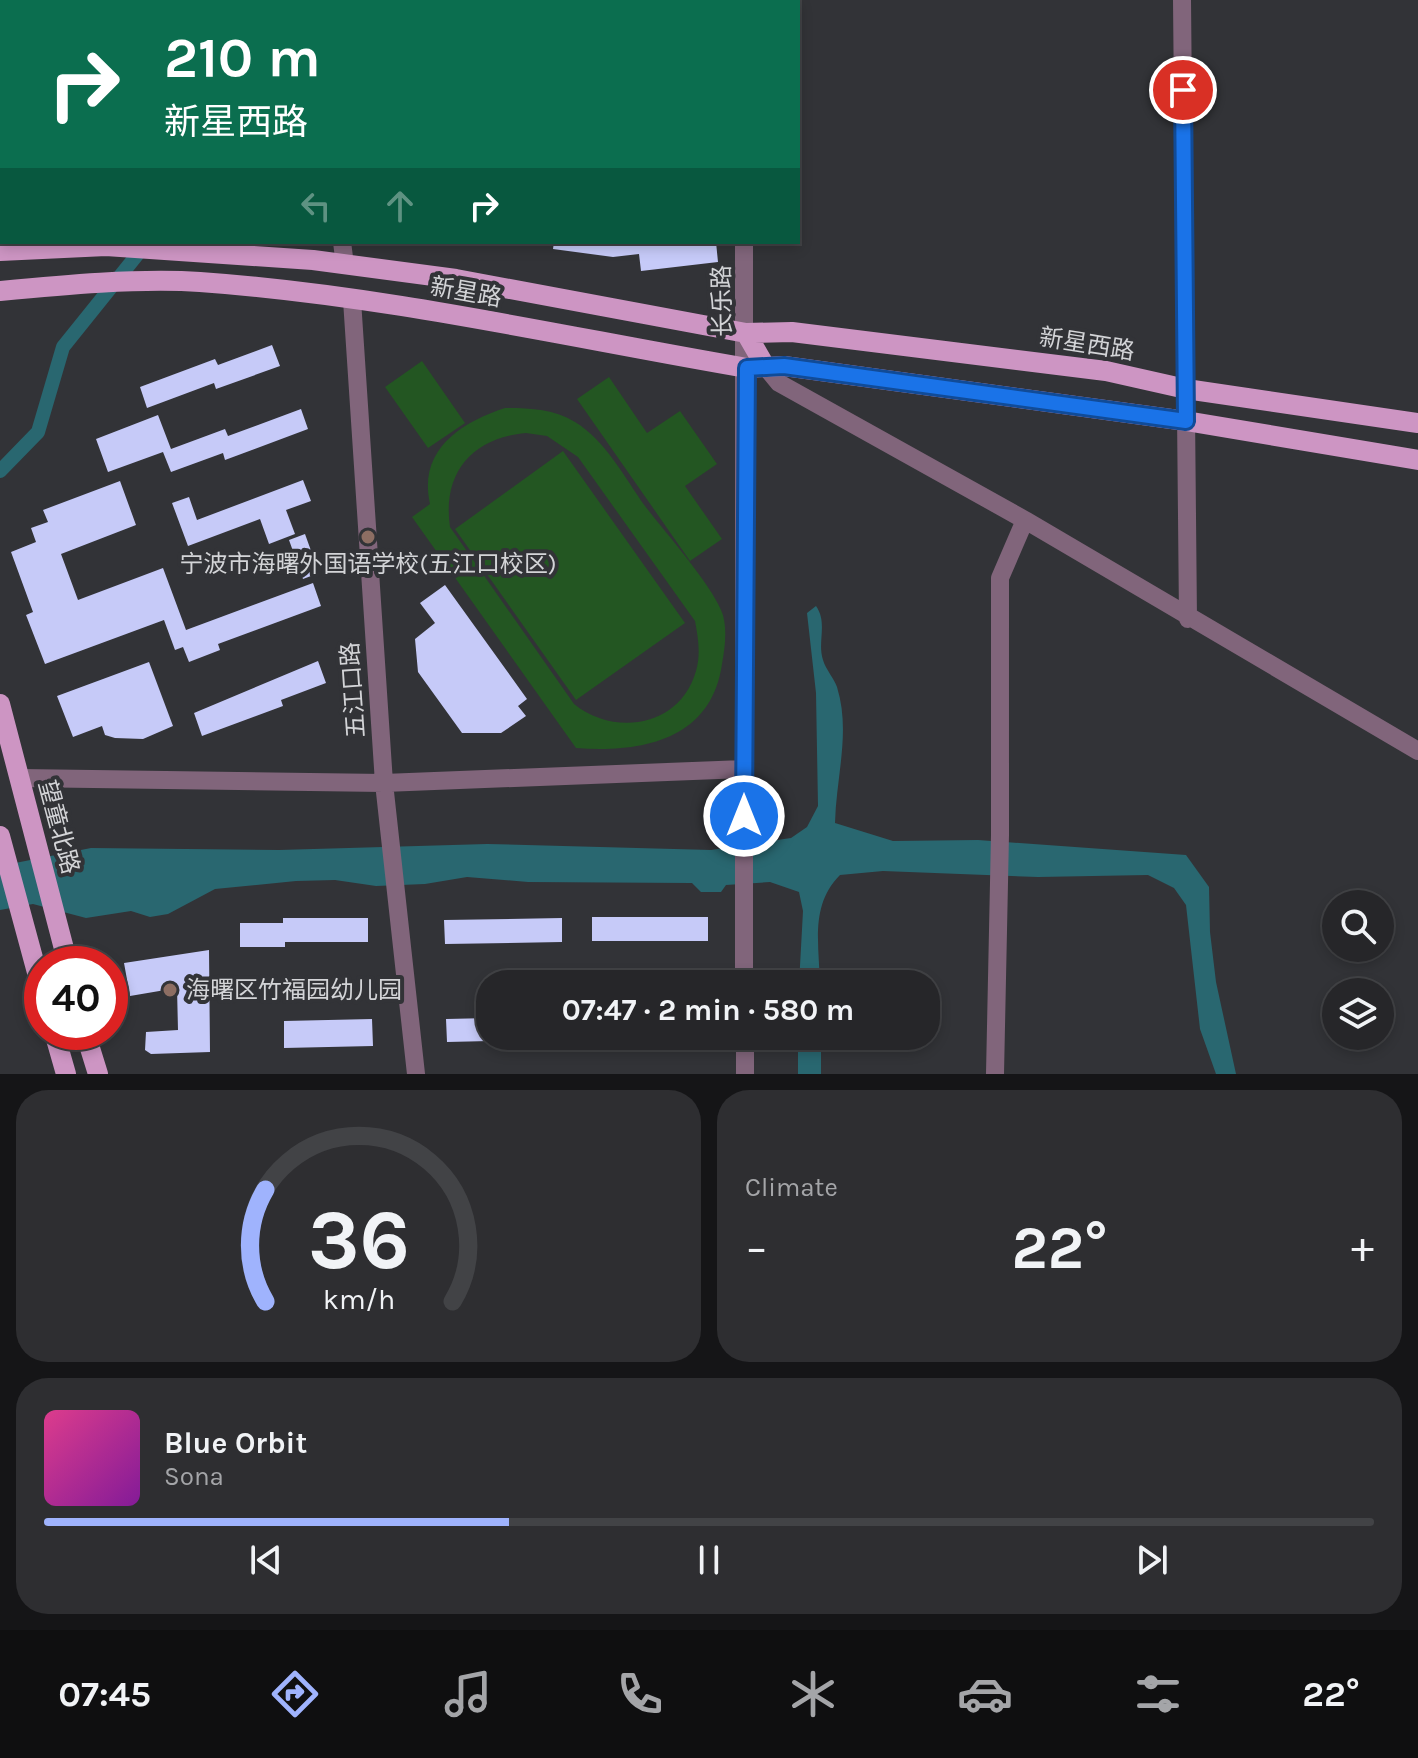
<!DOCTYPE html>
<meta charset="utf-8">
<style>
body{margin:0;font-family:Karla,"Noto Sans SC",sans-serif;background:#2e2e31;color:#f1f3f6;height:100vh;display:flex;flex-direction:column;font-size:30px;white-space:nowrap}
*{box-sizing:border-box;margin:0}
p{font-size:26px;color:#a4a5a8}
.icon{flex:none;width:44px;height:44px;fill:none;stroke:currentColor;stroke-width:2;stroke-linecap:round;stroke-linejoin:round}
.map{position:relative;height:1074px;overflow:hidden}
.panel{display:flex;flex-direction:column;gap:16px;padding:16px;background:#151517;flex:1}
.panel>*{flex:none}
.top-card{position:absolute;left:0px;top:0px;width:800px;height:244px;box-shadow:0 4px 12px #0003,0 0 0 2px #424346;background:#0b6e4f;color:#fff;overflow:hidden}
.buttons{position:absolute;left:1322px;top:890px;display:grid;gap:16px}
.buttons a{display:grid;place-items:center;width:72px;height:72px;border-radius:50%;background:#262629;box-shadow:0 4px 12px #0003,0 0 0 2px #424346;font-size:40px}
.speed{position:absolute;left:24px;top:946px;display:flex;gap:16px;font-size:40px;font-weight:700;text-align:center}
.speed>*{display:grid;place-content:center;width:104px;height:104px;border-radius:50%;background:#262629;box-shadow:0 4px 12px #0003,0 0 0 2px #424346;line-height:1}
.speed .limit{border:12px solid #d22;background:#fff;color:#111}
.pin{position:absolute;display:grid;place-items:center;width:68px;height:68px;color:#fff;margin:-34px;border:4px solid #fff;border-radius:50%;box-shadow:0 2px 8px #0007}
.me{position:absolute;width:88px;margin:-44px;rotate:0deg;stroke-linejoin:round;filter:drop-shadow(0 0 6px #0008)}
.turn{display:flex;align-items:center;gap:28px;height:168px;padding:0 32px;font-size:36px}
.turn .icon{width:104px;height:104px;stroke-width:2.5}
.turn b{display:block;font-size:56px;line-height:68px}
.lanes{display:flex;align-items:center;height:76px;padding:0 32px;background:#0003;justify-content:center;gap:40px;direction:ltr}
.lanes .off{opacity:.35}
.big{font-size:60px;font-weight:700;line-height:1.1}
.panel .widget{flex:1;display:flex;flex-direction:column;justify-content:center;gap:12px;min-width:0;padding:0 28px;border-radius:32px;background:#2e2e31}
.panel .dial{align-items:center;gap:0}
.dial svg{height:208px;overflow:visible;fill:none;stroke:#424346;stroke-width:7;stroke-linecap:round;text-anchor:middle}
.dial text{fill:#f1f3f6;stroke:none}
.song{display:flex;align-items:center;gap:24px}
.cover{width:96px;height:96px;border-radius:12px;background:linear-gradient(135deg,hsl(330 70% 55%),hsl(290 70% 35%))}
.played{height:8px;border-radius:4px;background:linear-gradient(90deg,#9fb3fd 35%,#424346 35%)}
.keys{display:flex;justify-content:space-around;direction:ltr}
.heat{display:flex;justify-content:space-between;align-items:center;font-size:44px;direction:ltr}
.panel .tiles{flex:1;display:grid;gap:16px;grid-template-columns:1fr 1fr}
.widget:last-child{grid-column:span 2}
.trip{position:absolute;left:476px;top:970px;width:464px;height:80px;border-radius:32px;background:#262629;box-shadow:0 4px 12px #0003,0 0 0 2px #424346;font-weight:700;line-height:80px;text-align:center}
.tabs{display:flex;height:128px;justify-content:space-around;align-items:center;background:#0f0f10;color:#a4a5a8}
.tabs .icon{width:56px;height:56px}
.tabs .selected{color:#9fb3fd}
.tabs b{font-size:36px;color:#f1f3f6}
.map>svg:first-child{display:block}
</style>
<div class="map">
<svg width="1418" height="1074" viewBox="0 0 1418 1074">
<rect width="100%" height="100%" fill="#323337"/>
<path fill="#235622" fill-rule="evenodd" d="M422 361 465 423 428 448 385 387Z
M609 377 647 433 680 411 717 464 685 486 722 539 690 561 577 399Z
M505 408C529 408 554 409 575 422 605 440 625 478 645 506 665 532 710 583 721 610 728 625 725 648 722 664 711 741 640 753 576 748L412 517 430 504C418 451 459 423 505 408ZM526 433 547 436 578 457 695 621C698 637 701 654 696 671 680 727 615 737 574 704L450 527C442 473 472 438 526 433Z
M563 451 685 623 576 700 455 529Z"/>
<path fill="#296770" d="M816 606C828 623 817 642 823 660 826 670 834 678 837 687 851 732 836 777 835 823L893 841 978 840 1186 855 1209 887 1210 932 1216 982 1236 1074H1216L1200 1029 1186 905 1174 888 1148 875 1038 877 883 871 840 875C810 905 819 944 820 984H799L803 911 799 892 770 882 726 885 721 892H701L692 883 528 882 467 877 425 884 376 886 335 880 296 881 215 889 168 914 150 917 131 911 86 918 33 904 0 910V866L91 848 279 850 487 844 711 850 791 838 807 827 818 806 816 693 807 613Z
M798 1036H821V1074H798Z"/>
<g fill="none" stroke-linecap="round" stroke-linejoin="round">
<path stroke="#296770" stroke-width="14" d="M318 2 319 0
M0 471 38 432 63 347 145 245"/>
</g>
<path fill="#c6caf8" d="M554 242H716L718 262 641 271 639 254 613 257 553 249Z
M272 345 280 366 216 389 214 383 147 408 140 387 215 359 218 365Z
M301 409 308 429 225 460 223 453 171 472 163 452 108 472 96 439 158 415 171 449 225 429 228 436Z
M303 480 311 501 286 510 295 534 269 544 260 519 188 546 172 503 189 497 197 520Z
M120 481 136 525 61 554 78 600 163 568 186 630 313 583 321 606 218 644 220 650 189 662 183 647 175 650 164 620 45 664 26 615 33 612 11 552 36 542 31 528 48 522 43 510Z
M305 534 319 573 303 579 289 540Z
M445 585 527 699 518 706 526 716 501 733H462L418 672 415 639 435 623 420 603Z
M318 661 326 683 281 700 283 706 202 736 194 713Z
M149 662 173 726 143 739 115 738 105 735 102 726 73 737 57 696Z
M592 917H708V941H592Z
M283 918H368V942H285V947H240V923H283Z
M562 918V942L445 944 444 920Z
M209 950 210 1052 151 1054 145 1050 146 1032 178 1030 177 988 130 996 124 963Z
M490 1018V1041L447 1042 446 1019Z
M372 1019 373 1046 284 1048V1021Z"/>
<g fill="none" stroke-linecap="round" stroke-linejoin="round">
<path stroke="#81657b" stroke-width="18" d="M304 0V2
M739 0 740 2
M1182 0 1188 619
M342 242 345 265
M744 242V984
M352 300 384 783 416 1074
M765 366 779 383 1025 520 1418 751
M20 778 384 783 744 769
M745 1036V1074
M995 1074 1000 835V578L1025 520"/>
<path stroke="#cd95c3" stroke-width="20" d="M0 251 106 246 313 260 456 279 746 333 765 366
M0 291C62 285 139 278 200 282 384 295 566 337 747 368L784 366 1186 421 1418 460
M746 333 792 332 1106 371 1186 389 1418 423
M0 704 68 964
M0 836 42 991
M54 1032 66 1074
M85 1032 98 1074"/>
</g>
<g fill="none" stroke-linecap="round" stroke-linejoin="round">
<g stroke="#114b97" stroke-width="20">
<path id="route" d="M744 816 747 368 784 366 1186 421 1183 90"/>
</g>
<use href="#route" stroke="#1a73e8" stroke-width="14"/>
</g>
<g fill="#8d6e63" stroke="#323337" stroke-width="3">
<circle cx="368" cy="537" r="8"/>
<circle cx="170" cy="990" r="8"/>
</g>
<g text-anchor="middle" stroke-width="8" stroke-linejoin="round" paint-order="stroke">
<g font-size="24" fill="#d3d4d7" stroke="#323337">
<text transform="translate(466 292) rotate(10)" y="8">新星路</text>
<text transform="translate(722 301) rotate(-91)" y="8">长乐路</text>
<text transform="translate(1087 344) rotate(9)" y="8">新星西路</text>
<text transform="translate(353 690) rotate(-94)" y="8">五江口路</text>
<text transform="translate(59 827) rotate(75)" y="8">望童北路</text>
</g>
<g font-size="24" fill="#d3d4d7" stroke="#323337">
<text x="368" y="572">宁波市海曙外国语学校(五江口校区)</text>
<text x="186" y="998" text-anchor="start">海曙区竹福园幼儿园</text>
</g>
</g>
</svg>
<div class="buttons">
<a><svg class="icon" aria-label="search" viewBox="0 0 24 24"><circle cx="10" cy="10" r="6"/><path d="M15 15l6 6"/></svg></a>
<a><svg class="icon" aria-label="layers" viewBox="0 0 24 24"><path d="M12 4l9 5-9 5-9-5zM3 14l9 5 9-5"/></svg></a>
</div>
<div class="speed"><div class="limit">40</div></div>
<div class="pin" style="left:1183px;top:90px;background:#d93025"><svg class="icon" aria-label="arrive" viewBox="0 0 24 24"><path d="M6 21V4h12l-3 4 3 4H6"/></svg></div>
<svg class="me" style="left:744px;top:816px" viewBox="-20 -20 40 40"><circle r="17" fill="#1a73e8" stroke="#fff" stroke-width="3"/><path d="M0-11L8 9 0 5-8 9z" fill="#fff"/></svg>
<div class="trip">07:47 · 2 min · 580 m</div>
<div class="top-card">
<div class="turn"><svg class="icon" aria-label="right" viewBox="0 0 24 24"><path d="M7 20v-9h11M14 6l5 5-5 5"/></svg><div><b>210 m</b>新星西路</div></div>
<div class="lanes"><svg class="icon off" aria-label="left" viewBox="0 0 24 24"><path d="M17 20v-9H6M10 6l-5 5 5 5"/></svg><svg class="icon off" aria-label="ahead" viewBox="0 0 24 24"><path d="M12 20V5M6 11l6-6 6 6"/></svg><svg class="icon" aria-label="right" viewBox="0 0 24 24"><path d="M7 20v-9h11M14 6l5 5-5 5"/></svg></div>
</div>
</div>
<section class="panel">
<div class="tiles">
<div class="widget dial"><svg viewBox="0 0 100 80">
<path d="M14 69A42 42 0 1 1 86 69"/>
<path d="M14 69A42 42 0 0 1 14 26" stroke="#9fb3fd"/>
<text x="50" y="56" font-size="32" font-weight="700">36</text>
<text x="50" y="72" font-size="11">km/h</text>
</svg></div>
<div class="widget"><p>Climate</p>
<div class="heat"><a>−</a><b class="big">22°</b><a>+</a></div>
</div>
<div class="widget">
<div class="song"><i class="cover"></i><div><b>Blue Orbit</b><p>Sona</p></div></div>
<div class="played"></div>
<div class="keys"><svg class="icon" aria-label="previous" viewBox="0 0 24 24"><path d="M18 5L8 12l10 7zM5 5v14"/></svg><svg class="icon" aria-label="pause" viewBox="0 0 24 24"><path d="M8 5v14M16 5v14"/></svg><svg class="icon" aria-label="next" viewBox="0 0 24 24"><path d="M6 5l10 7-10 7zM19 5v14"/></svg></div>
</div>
</div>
</section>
<nav class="tabs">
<b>07:45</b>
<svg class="icon selected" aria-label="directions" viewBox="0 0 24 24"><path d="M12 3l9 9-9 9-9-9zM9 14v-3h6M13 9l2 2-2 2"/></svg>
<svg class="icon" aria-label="music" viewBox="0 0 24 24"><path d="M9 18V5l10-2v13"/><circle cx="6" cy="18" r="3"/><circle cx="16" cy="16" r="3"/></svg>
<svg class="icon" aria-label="phone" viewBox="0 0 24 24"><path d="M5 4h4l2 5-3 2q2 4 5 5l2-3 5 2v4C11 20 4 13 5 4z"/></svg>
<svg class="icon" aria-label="climate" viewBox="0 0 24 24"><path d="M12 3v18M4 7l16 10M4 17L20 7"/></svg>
<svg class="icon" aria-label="car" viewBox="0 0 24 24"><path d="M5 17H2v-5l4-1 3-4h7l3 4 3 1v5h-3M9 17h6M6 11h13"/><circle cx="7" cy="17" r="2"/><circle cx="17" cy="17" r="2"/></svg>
<svg class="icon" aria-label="filters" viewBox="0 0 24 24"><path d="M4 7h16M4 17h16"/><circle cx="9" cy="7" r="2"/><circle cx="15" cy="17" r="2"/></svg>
<b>22°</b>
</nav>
